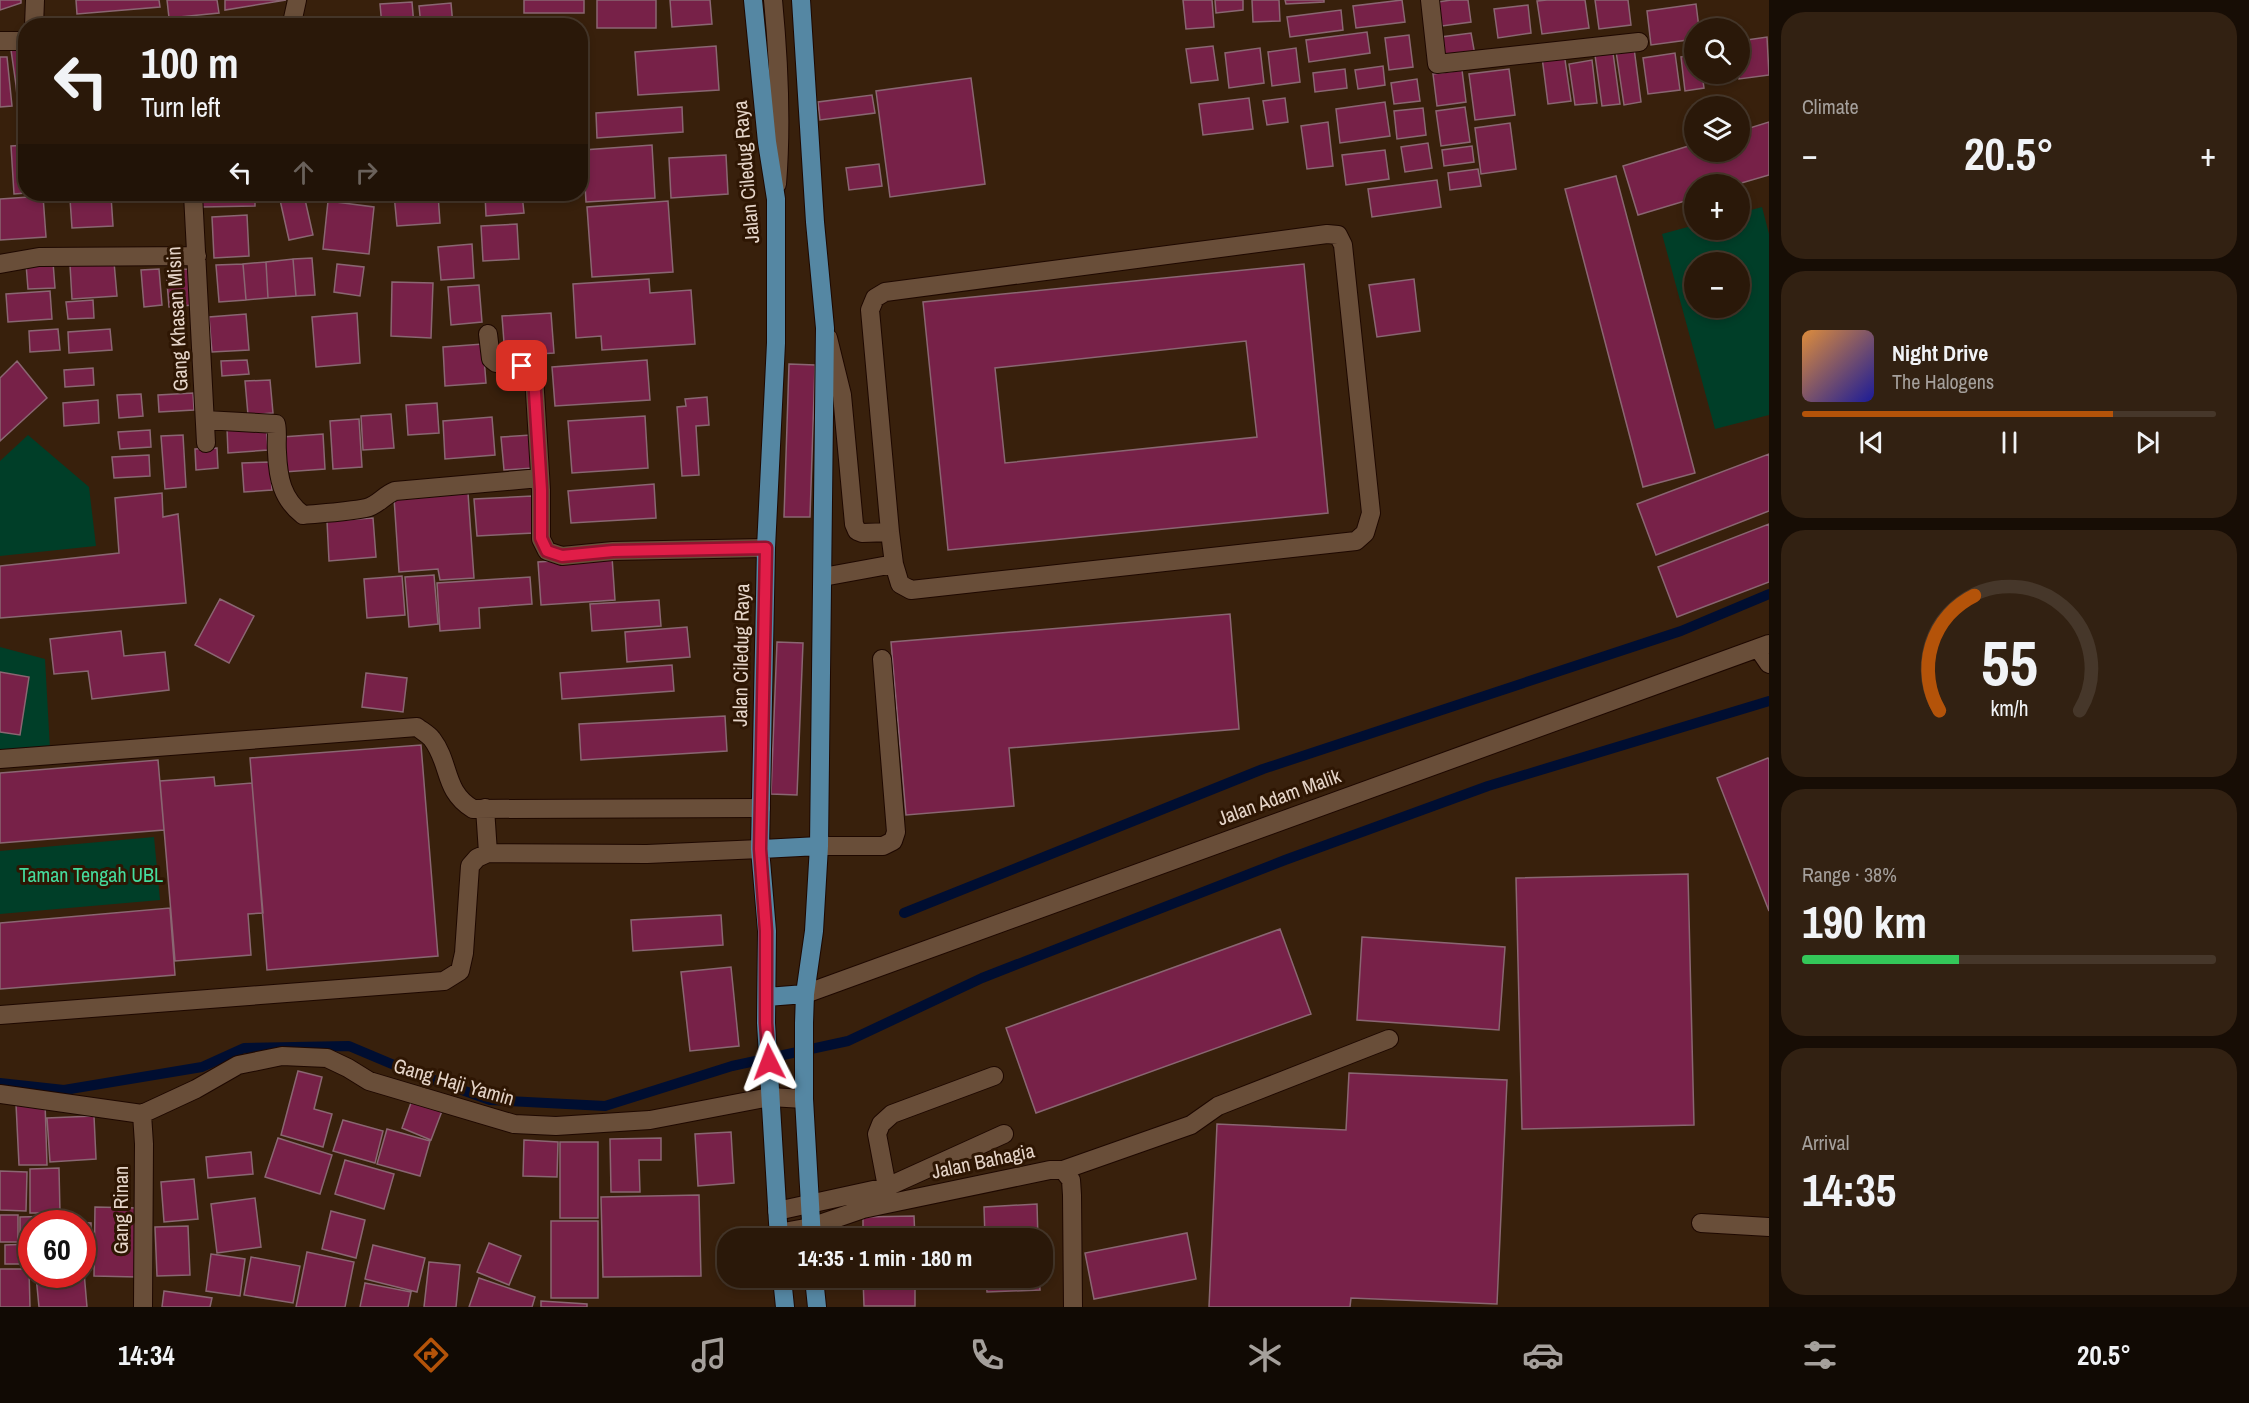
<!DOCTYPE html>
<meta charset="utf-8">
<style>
body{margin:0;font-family:"Archivo Narrow",sans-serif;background:#322112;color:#f1f3f6;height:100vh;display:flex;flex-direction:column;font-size:22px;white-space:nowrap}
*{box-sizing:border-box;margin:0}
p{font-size:20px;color:#a5a09c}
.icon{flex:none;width:33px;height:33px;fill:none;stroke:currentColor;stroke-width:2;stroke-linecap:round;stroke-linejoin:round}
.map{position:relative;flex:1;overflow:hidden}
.drawer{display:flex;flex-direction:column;gap:12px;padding:12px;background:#170d05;width:480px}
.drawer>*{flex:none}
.top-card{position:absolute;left:18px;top:18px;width:570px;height:183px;border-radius:24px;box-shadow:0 3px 9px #0003,0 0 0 2px #46372a;background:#2a1809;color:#f1f3f6;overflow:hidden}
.fabs{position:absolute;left:1684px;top:18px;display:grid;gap:12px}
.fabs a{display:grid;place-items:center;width:66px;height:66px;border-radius:50%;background:#2a1809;box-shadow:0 3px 9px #0003,0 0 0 2px #46372a;font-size:30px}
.speed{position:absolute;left:18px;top:1210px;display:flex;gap:12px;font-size:30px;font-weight:700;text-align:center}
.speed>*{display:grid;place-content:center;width:78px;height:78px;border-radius:50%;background:#2a1809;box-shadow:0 3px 9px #0003,0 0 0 2px #46372a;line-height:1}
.speed .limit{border:9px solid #d22;background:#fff;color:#111}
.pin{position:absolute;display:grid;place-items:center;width:51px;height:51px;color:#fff;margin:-26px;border-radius:12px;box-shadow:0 3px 9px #0006}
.me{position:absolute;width:66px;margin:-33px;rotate:357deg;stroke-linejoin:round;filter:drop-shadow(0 0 4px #0008)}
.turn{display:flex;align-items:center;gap:21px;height:126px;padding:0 24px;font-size:27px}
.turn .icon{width:78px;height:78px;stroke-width:2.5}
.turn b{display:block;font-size:42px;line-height:51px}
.lanes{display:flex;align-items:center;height:57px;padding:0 24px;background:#0003;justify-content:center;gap:30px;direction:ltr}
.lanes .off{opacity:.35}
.big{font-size:45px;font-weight:800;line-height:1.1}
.drawer .card{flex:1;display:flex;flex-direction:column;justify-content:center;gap:9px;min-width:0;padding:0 21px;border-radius:24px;background:#322112}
.drawer .dial{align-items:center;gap:0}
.dial svg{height:156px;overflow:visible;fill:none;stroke:#46372a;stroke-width:7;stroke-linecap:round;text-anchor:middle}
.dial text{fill:#f1f3f6;stroke:none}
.song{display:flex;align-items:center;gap:18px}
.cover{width:72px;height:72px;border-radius:9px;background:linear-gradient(135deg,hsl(30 70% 55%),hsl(240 70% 35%))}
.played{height:6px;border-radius:3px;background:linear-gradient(90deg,#b45309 75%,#46372a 75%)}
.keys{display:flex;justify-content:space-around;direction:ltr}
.heat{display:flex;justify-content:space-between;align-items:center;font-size:33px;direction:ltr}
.charge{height:9px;border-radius:4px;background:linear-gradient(90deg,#34c759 38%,#46372a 0)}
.trip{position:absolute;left:717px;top:1228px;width:336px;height:60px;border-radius:24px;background:#2a1809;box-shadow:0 3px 9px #0003,0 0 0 2px #46372a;font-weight:800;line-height:60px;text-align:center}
.tab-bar{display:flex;height:96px;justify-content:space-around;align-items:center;background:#110a04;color:#a5a09c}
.tab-bar .icon{width:42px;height:42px}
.tab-bar .current{color:#b45309}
.tab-bar b{font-size:27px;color:#f1f3f6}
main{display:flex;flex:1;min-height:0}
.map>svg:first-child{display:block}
</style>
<main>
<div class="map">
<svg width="1769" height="1307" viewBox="0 0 1769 1307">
<rect width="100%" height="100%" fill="#38200c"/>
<path fill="#003e28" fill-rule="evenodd" d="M1762 207 1769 234V415L1715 429 1662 234 1695 225V230H1740V213ZM1695 262H1740V308H1695Z
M28 435 89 487 96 546 0 556V461Z
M0 647 45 659 50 749 0 753Z
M154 837 160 900 0 914V851Z"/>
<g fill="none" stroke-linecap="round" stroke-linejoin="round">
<path stroke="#000e31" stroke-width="10" d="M904 913 1263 769 1681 631 1769 594
M0 1083 64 1090 202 1067 244 1048 349 1046 406 1070 490 1100 605 1106 732 1066 848 1041 982 978 1285 860 1488 786 1769 701"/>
</g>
<path fill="#772148" stroke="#8a6672" stroke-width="1.5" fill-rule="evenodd" d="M0 0H21V3L0 10Z
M76 0H159L160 7 77 14Z
M167 0H217L219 13 169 18Z
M225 0H286L225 10Z
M524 0H584V13H524Z
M597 0H656V28H597Z
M670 0H710L712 24 672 27Z
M1183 0H1212L1214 27 1186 29Z
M1215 0H1243V10L1216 13Z
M1252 0H1279L1280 21 1253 22Z
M1285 0H1324V2L1286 4Z
M1402 0 1405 22 1356 28 1353 6Z
M1451 0H1468L1471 22 1442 26 1438 2Z
M1547 0H1585L1589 28 1542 34 1537 1Z
M1595 0H1628L1631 25 1599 29Z
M412 2 414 26H382L380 4Z
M451 3 453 26H421L419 6Z
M1696 4 1699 28H1695V39L1651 45 1647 11Z
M1528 5 1531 33 1498 38 1494 9Z
M1341 10 1343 30 1290 37 1287 17Z
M463 18H516V26H463Z
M520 19H571V26H520Z
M1367 32 1370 53 1309 62 1306 40Z
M1471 33 1475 55 1444 59 1441 37Z
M1409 35 1413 67 1389 70 1385 38Z
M1767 37 1769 75 1739 79 1740 41Z
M716 46 719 90 638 95 635 52Z
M1213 46 1218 80 1191 83 1186 49Z
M1260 48 1264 83 1229 88 1225 53Z
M1296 48 1300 82 1272 86 1268 52Z
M1634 48 1641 102 1624 105 1616 51Z
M11 50H26V84L16 85Z
M1564 53 1571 101 1548 104 1542 57Z
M1613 53 1620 104 1602 106 1595 55Z
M1675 53 1680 90 1648 94 1643 58Z
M1695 55V74H1702L1704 88 1685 91 1681 57Z
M0 57H7L12 106 0 107Z
M1592 60 1597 103 1575 105 1569 64Z
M1383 66 1385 85 1358 89 1355 70Z
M1345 69 1347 88 1315 92 1313 73Z
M1509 69 1515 115 1475 120 1469 74Z
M1462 70 1466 102 1437 106 1433 74Z
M1708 74H1729L1730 78 1709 81Z
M971 78 985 184 890 197 876 91Z
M1417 79 1420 101 1394 104 1391 83Z
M26 84V138L21 139 16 85Z
M872 95 875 113 820 120 818 102Z
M1249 98 1253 129 1203 135 1199 104Z
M1285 98 1288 122 1267 125 1263 101Z
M1385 102 1390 136 1340 143 1336 109Z
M682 107 683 132 597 138 596 113Z
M1465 107 1470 142 1441 146 1436 111Z
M1423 108 1426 135 1397 139 1394 111Z
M1328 122 1333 166 1307 169 1301 126Z
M1769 122V175L1738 184H1695V198L1638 215 1623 166 1695 144V152H1740V131Z
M1510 123 1516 169 1481 174 1475 128Z
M1428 143 1432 168 1405 172 1401 147Z
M26 145V193L14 194 11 146Z
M652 145 655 198 586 202 583 150Z
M1472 146 1474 162 1444 166 1442 150Z
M1385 150 1389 179 1346 185 1342 155Z
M726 155 728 194 671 198 669 158Z
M879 164 882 186 849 190 846 168Z
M1478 169 1481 186 1450 190 1448 173Z
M1616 176 1695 473 1643 487 1565 189Z
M1437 180 1441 207 1372 217 1368 189Z
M202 194H255V206L202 207Z
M335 194H376V199Z
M394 194H438L440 223 397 226Z
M485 194H522L524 213 486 216Z
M304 195 313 235 289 240 280 200Z
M43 196 46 237 0 240V199Z
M111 196 113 226 72 228 70 199Z
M328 201 374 207 369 254 323 249Z
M668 201 673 272 592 277 587 207Z
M247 215 249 256 214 258 212 217Z
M517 224 519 259 483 261 481 226Z
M472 244 474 278 441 280 438 247Z
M312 258 315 295 296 296 293 259Z
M293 259 296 296 268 298 266 262Z
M53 262 55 288 28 289 26 264Z
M114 262 117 296 72 299 70 265Z
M266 262 268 298 246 300 243 264Z
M243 264 246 300 219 302 216 265Z
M337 264 364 267 360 296 334 292Z
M1304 264 1328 513 948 550 923 302ZM1246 341 1257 437 1005 463 995 368Z
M159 269 162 305 144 307 141 270Z
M191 269 193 305 169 307 166 270Z
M649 279 650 293 691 290 695 344 602 350 601 336 576 338 573 284Z
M1414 279 1420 331 1377 337 1369 285Z
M392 282 433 283 431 338 391 336Z
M479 285 482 322 451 325 448 287Z
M50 291 52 319 8 322 6 294Z
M93 300 94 318 68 319 66 302Z
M357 313 360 363 316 367 312 317Z
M551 313 554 353 505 356 502 316Z
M246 314 249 350 212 352 209 317Z
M58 329 60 350 30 352 29 331Z
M110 329 112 350 69 353 68 332Z
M483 344 486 383 445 386 443 347Z
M247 360 249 374 222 376 221 361Z
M647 360 650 400 555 406 552 367Z
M17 361 47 398 0 441V378Z
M789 364 815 365 810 517H784Z
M93 368 94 385 65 387 64 370Z
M270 380 273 413 248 415 245 381Z
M193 393 194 410 159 412 158 395Z
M141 394 143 416 119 418 117 395Z
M707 397 709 425 696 426 699 475 682 476 677 407 686 406 685 399Z
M98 400 99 423 64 426 63 403Z
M437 403 439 433 408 435 406 405Z
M391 414 394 448 363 450 361 416Z
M645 416 648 468 572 473 568 421Z
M492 417 495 455 445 459 443 421Z
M359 419 362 467 333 469 330 421Z
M266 426 268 450 228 453 227 428Z
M150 430 151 447 120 449 118 432Z
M323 434 325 469 284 472 282 437Z
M183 435 186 487 165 489 161 436Z
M531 435 534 468 504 470 501 437Z
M217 448 218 468 196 470 195 449Z
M1769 454V511L1656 555 1637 504Z
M149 455 150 476 114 478 112 457Z
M270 462 272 490 244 492 242 463Z
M654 484 656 518 571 523 568 491Z
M162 493 163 517 178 514 186 603 0 618V566L119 553 115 498Z
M468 493 474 578 440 580 438 569 399 572 394 498Z
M532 496 534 533 477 536 474 499Z
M373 518 376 557 329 561 327 521Z
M1769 524V582L1677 617 1658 567Z
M612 557 615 600 541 605 538 562Z
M434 575 438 624 409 627 405 577Z
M402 576 405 615 367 618 364 579Z
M530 577 532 604 479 608 480 628 440 631 437 583Z
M220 599 254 616 229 663 195 645Z
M659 600 661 626 592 631 590 604Z
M1230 614 1239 729 1009 748 1014 806 906 815 891 642Z
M687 627 690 657 627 662 625 632Z
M121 631 124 656 165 652 169 690 92 699 88 671 54 674 50 639Z
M777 642 803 643 797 795 771 794Z
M672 665 674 691 562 699 560 673Z
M0 672 29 677 20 735 0 732Z
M366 673 407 678 403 712 362 707Z
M725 716 727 751 581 760 579 724Z
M421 745 438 956 267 970 250 758Z
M1768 758 1769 760V911L1717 778Z
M158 760 164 830 0 843V773Z
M214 777 215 786 252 783 263 913 248 914 251 955 175 961 160 781Z
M1688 874 1694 1125 1522 1129 1516 878Z
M170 908 175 975 0 989V923Z
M721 915 723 945 633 951 631 920Z
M1280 929 1311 1014 1036 1113 1006 1028Z
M1362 937 1505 947 1499 1030 1357 1020Z
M731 967 739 1046 690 1051 681 972Z
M298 1071 322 1077 314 1109 332 1114 323 1147 281 1135Z
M1349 1073 1507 1080 1497 1304 1351 1298 1350 1307H1209L1217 1124 1346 1130Z
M412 1100 442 1111 431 1140 402 1128Z
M45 1102 47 1165H19L16 1104Z
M94 1116 96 1159 50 1162 47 1118Z
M343 1120 383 1131 375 1163 333 1151Z
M387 1129 430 1141 420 1176 377 1164Z
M731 1132 734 1183 698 1186 695 1134Z
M278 1138 332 1155 320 1194 265 1177Z
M661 1138V1160H639L640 1192H611L610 1139Z
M524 1140 558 1142 557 1177 523 1176Z
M560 1142H598V1218H560Z
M251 1152 253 1174 208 1178 206 1157Z
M345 1160 394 1174 384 1209 335 1194Z
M59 1168 60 1213H30V1169Z
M0 1171 27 1172 26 1211 0 1210Z
M194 1179 198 1219 164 1222 161 1182Z
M699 1195 701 1276 603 1277 601 1197Z
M255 1198 261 1247 217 1253 211 1204Z
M1037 1204 1038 1239H968L985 1238 984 1207Z
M95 1207 138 1208 137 1277 94 1276Z
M331 1211 365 1220 356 1258 322 1249Z
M0 1215H18V1242H0Z
M60 1216V1224H32V1241H20V1217Z
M914 1216 915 1239H863V1217Z
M551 1221H598V1298H551Z
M64 1222 91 1223V1270H82V1224H64Z
M188 1226 190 1275 157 1276 155 1227Z
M1187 1233 1196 1279 1094 1299 1085 1253Z
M489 1243 521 1256 509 1285 477 1272Z
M32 1244V1264H5V1245Z
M373 1245 425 1258 417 1292 365 1279Z
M307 1252 354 1262 345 1307H296Z
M211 1254 245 1259 240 1296 206 1291Z
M251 1257 300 1266 293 1303 244 1295Z
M429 1262 460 1265 456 1307H424Z
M0 1269H29L30 1307H0Z
M82 1272H84L87 1307H39L36 1276 82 1275Z
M479 1278 535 1297 532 1307H469Z
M863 1278H915V1306H864Z
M986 1278H1039L1040 1290 987 1292Z
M365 1283 411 1292 408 1307H360Z
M164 1291 212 1298 210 1307H162Z
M541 1301 587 1304V1307H541Z"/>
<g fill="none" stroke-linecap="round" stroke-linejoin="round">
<g stroke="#1e0800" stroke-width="20">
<path id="minor" d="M773 0C779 62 782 122 777 184
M1430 0 1437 64 1639 42
M34 26 35 0
M289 26 292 23 297 0
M0 41H26
M193 194 206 443
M1327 234 1338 235 1343 245 1371 513 1365 533 1356 541 911 590 900 584 894 564 890 532 870 310 875 298 885 292Z
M0 264 39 257 197 256
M488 334 491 359 496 363 529 369 534 376 541 490V539L547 551 562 556 613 551 766 548
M828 338 842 395 854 524 857 531 862 533 890 532
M205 420 276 424C278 433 276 442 277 452 278 478 282 499 303 515 324 513 346 512 366 508 377 506 384 495 395 491L540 478
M823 577 894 564
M1758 648 1769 664
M0 759 417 727C422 731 428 734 432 739 451 764 443 791 473 809L761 808
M485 808 488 853
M819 846H883L893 841 896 832 882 659
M805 994 1769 644
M0 1015 444 981 460 971 464 953 470 866 477 858 488 853 647 854 760 849
M0 1094 142 1114
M142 1114 196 1089 238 1065 282 1056 327 1058 348 1068 369 1081 514 1124 556 1126 650 1120 770 1097 804 1099
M142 1114 144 1144 143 1307
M1063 1170 1191 1125 1218 1106 1389 1039
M887 1187 1004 1134
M777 1211 887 1187 877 1134 881 1124 892 1114 994 1076
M1701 1223 1769 1227
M778 1233 811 1227 863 1209 1050 1170H1063L1071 1180 1072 1195 1073 1307"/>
</g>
<g stroke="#1e0800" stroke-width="20">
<path id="major" d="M753 0 767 142 776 199V343L766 548 760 849 767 931 766 1023 779 1239
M801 0 815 222 825 328 819 846 814 931 805 994 804 1023V1099L812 1239
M760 849 819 846
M767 997 805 994
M782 1278 785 1307
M814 1278 817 1307"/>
</g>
<use href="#minor" stroke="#694e39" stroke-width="18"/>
<use href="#major" stroke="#5587a3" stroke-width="18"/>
</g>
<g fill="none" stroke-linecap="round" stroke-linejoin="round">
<g stroke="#92132f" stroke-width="15">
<path id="route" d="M522 366 529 369 534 376 541 490V538L547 551 562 556 613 551 766 548 760 849 766 931V1023L769 1062"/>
</g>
<use href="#route" stroke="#e11d48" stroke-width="10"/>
</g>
<g text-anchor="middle" stroke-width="6" stroke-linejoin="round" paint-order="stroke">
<g font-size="20" fill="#e5d4c8" stroke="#2e1603">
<text transform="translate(746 172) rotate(-95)" y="7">Jalan Ciledug Raya</text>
<text transform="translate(177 319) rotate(-93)" y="7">Gang Khasan Misin</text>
<text transform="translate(741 655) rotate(-89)" y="7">Jalan Ciledug Raya</text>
<text transform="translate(1279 797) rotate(-20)" y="7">Jalan Adam Malik</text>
<text transform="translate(454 1082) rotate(16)" y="7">Gang Haji Yamin</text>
<text transform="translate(983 1161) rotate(-12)" y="7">Jalan Bahagia</text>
<text transform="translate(121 1210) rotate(-90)" y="7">Gang Rinan</text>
</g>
<g font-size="20" fill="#45dc9e" stroke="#2e1603">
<text x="91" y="882">Taman Tengah UBL</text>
</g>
</g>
</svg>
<div class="fabs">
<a><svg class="icon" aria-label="search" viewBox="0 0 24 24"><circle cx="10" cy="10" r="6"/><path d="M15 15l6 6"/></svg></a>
<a><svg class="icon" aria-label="layers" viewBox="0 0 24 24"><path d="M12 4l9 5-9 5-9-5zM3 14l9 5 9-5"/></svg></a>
<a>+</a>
<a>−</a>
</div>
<div class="speed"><div class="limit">60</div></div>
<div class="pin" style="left:522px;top:366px;background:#d93025"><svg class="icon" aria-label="arrive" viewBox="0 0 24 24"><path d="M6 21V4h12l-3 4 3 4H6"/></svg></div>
<svg class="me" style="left:769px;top:1062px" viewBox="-20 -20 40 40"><path d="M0-17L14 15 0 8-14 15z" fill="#e11d48" stroke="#fff" stroke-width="4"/></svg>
<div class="trip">14:35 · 1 min · 180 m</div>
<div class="top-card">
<div class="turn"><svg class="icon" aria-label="left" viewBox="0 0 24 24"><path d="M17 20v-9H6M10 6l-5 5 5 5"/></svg><div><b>100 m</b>Turn left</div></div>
<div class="lanes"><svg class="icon" aria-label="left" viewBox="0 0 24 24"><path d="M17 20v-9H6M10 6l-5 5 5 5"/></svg><svg class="icon off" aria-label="ahead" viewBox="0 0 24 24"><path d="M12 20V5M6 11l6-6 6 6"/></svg><svg class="icon off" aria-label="right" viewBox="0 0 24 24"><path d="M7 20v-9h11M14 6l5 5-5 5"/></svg></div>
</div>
</div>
<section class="drawer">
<div class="card"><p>Climate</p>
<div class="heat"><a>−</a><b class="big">20.5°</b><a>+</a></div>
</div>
<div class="card">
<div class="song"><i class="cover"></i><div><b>Night Drive</b><p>The Halogens</p></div></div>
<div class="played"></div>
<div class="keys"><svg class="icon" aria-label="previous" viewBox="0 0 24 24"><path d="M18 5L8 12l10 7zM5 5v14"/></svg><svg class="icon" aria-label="pause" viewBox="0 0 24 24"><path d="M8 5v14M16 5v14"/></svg><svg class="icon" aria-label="next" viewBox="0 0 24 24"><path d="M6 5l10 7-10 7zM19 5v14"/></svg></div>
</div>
<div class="card dial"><svg viewBox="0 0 100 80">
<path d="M14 69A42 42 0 1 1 86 69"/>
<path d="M14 69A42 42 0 0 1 32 10" stroke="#b45309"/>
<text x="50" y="56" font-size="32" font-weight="700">55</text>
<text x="50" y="72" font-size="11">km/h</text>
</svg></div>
<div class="card"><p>Range · 38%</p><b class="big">190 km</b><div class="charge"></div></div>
<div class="card"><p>Arrival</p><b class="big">14:35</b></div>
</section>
</main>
<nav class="tab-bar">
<b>14:34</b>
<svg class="icon current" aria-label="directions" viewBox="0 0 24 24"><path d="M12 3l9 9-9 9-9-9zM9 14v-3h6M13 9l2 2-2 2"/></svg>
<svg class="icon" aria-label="music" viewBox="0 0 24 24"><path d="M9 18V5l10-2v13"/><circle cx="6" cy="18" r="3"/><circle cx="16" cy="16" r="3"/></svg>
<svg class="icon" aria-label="phone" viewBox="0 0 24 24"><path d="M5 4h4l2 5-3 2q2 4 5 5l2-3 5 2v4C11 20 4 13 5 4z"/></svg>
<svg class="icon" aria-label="climate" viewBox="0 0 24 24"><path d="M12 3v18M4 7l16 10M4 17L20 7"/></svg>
<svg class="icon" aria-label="car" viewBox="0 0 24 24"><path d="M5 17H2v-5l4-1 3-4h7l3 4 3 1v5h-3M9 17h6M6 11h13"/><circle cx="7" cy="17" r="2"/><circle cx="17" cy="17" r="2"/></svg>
<svg class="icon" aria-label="filters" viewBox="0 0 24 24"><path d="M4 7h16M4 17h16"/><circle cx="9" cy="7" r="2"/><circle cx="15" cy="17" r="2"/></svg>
<b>20.5°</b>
</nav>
